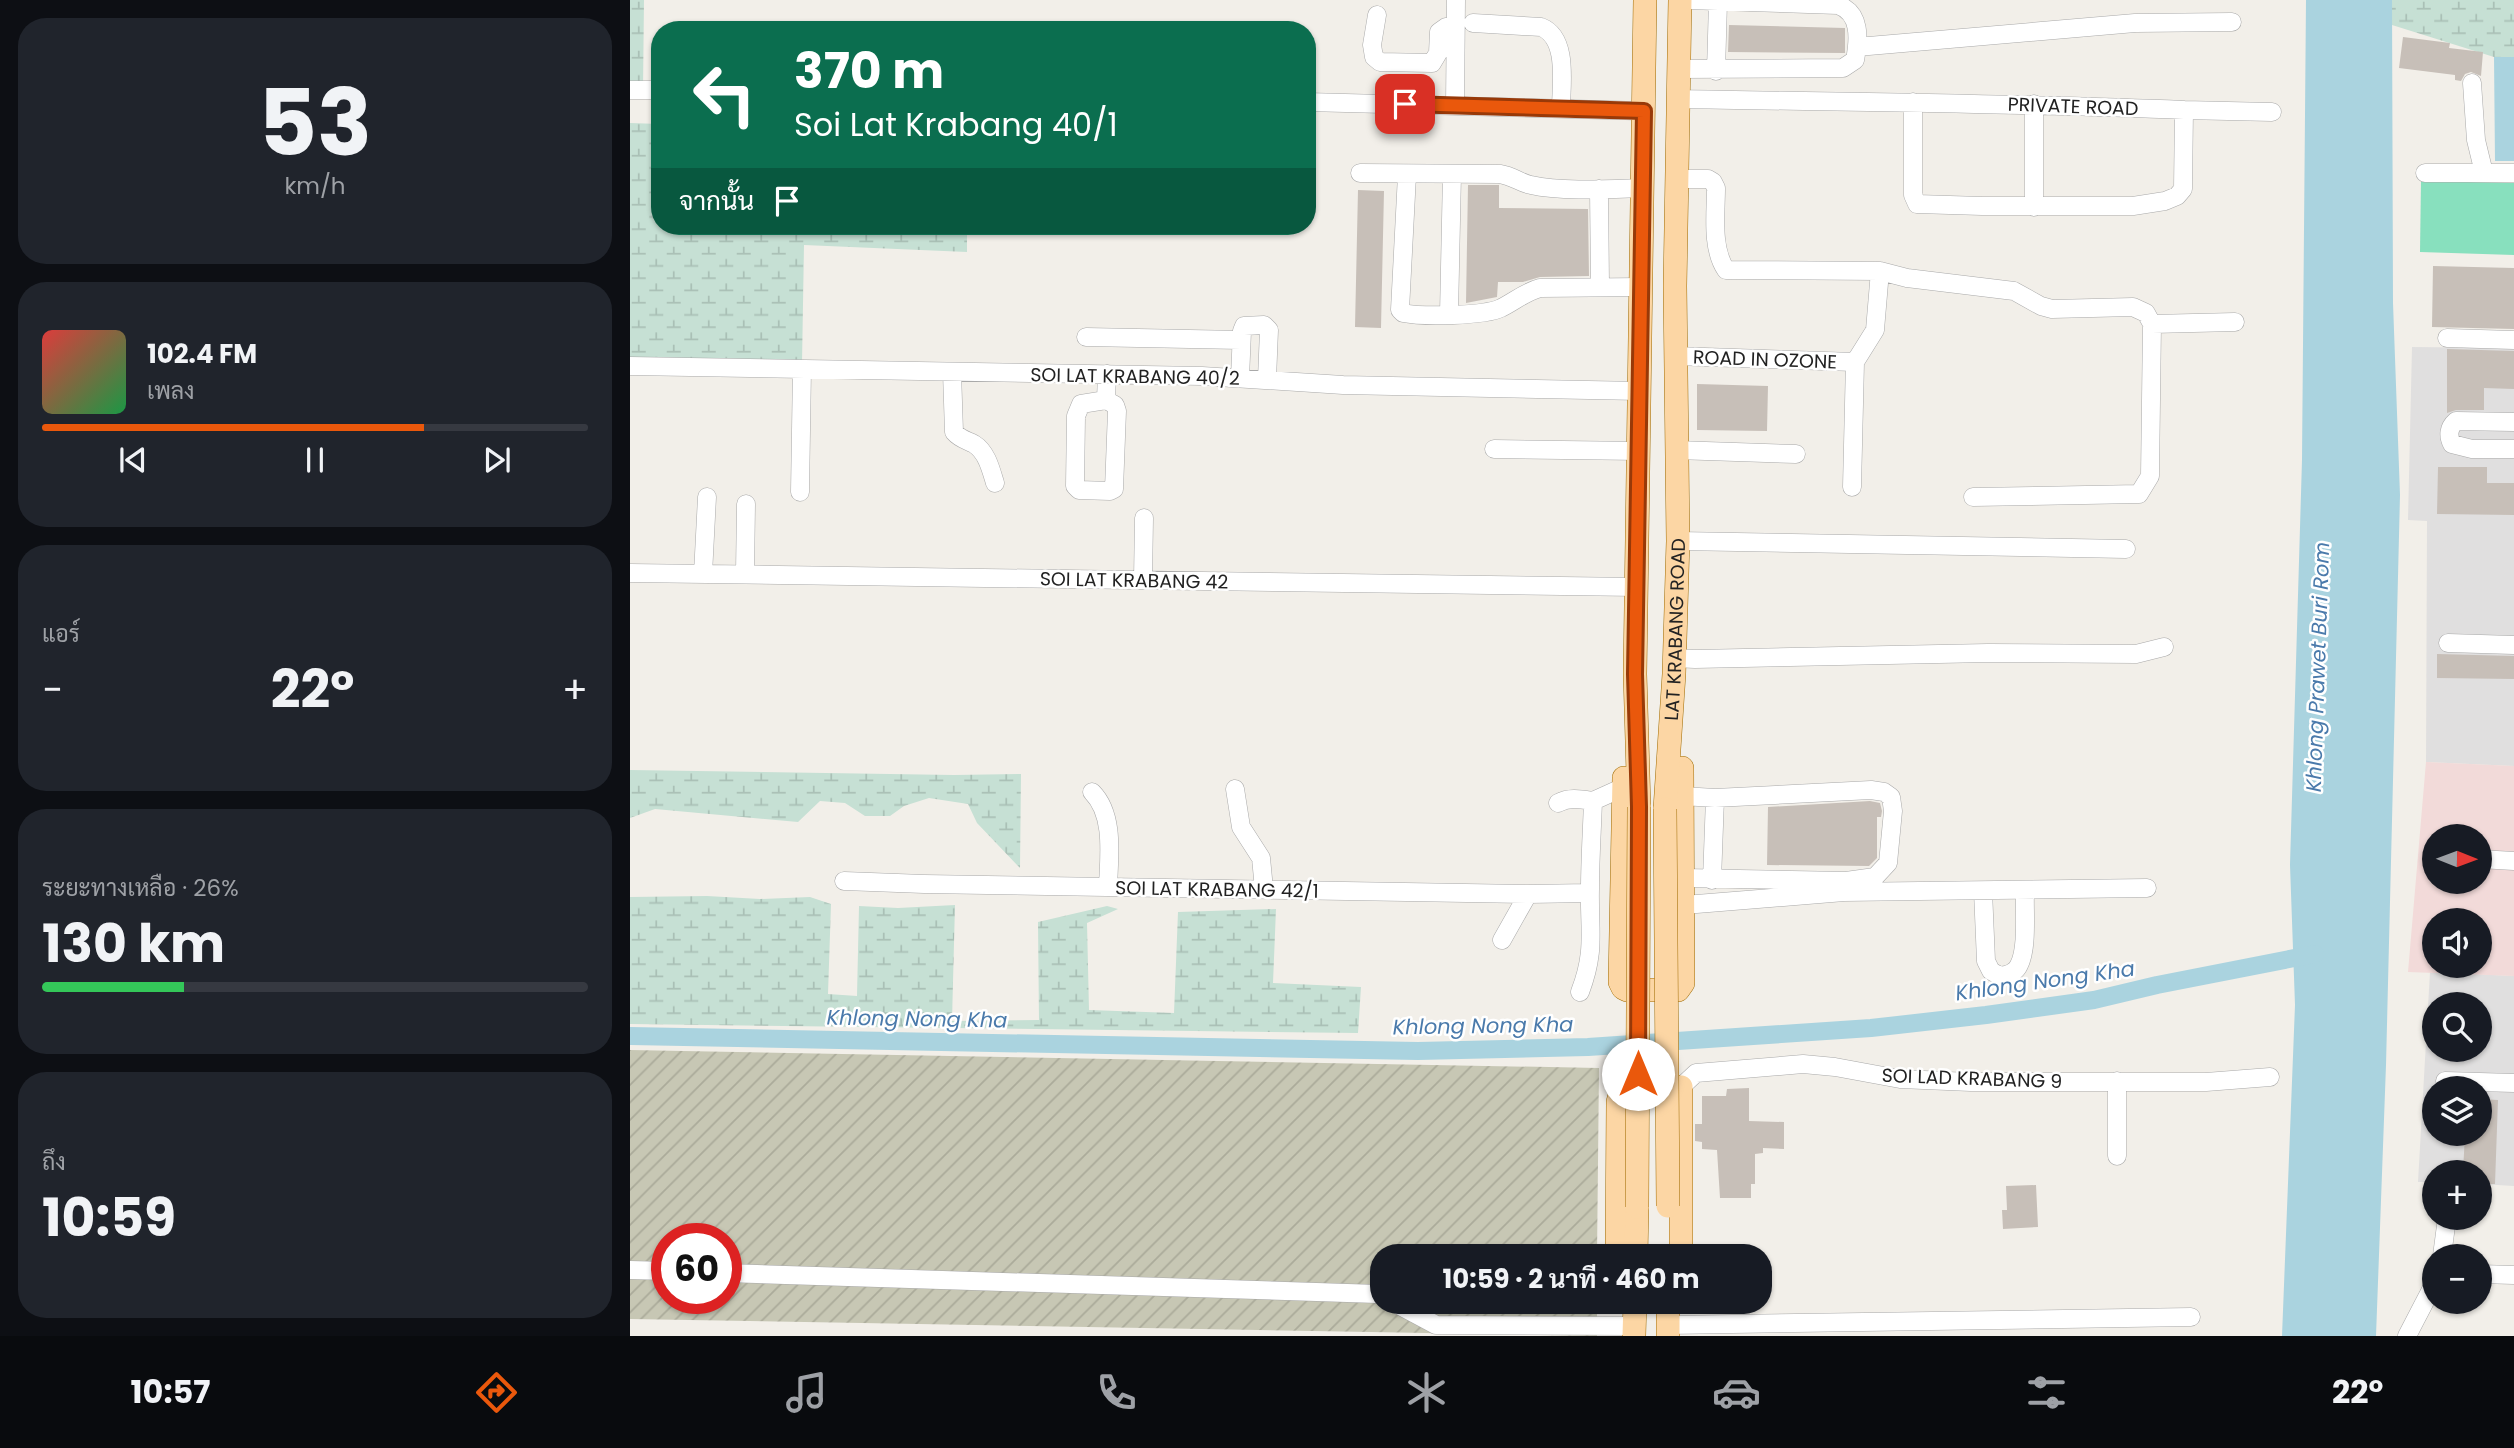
<!DOCTYPE html>
<html lang="th">
<meta charset="utf-8">
<style>
body{margin:0;font-family:Poppins,Sarabun,sans-serif;background:#20242c;color:#f1f3f6;height:100vh;display:flex;flex-direction:column;font-size:26px;white-space:nowrap}
*{box-sizing:border-box;margin:0}
p{font-size:23px;color:#9ea1a6}
.icon{flex:none;width:38px;height:38px;fill:none;stroke:currentColor;stroke-width:2;stroke-linecap:round;stroke-linejoin:round}
.map{position:relative;flex:1;overflow:hidden}
.sheet{display:flex;flex-direction:column;gap:18px;padding:18px;background:#0d0f14;width:630px}
.sheet>*{flex:none}
.top-card{position:absolute;left:21px;top:21px;width:665px;height:214px;border-radius:28px;box-shadow:0 2px 5px #0004;background:#0b6e4f;color:#fff;overflow:hidden}
.needle{width:46px;rotate:91deg}
.controls{position:absolute;left:1792px;top:824px;display:grid;gap:14px}
.controls a{display:grid;place-items:center;width:70px;height:70px;border-radius:50%;background:#171b24;box-shadow:0 2px 5px #0004;font-size:35px}
.speed{position:absolute;left:21px;top:1223px;display:flex;gap:14px;font-size:35px;font-weight:700;text-align:center}
.speed>*{display:grid;place-content:center;width:91px;height:91px;border-radius:50%;background:#171b24;box-shadow:0 2px 5px #0004;line-height:1}
.speed .limit{border:10px solid #d22;background:#fff;color:#111}
.pin{position:absolute;display:grid;place-items:center;width:60px;height:60px;color:#fff;margin:-30px;border-radius:14px;box-shadow:0 4px 10px #0006}
.me{position:absolute;width:77px;margin:-38px;rotate:0deg;stroke-linejoin:round;filter:drop-shadow(0 0 5px #0008)}
.turn{display:flex;align-items:center;gap:24px;height:147px;padding:0 28px;font-size:32px}
.turn .icon{width:91px;height:91px;stroke-width:2.5}
.turn b{display:block;font-size:49px;line-height:60px}
.then{display:flex;align-items:center;height:66px;padding:0 28px;background:#0003;gap:14px;font-size:26px}
.big{font-size:52px;font-weight:700;line-height:1.1}
.sheet .tile{flex:1;display:flex;flex-direction:column;justify-content:center;gap:10px;min-width:0;padding:0 24px;border-radius:28px;background:#20242c}
.sheet .dial{align-items:center;gap:0}
.dial b{font-size:91px;line-height:1}
.song{display:flex;align-items:center;gap:21px}
.cover{width:84px;height:84px;border-radius:10px;background:linear-gradient(135deg,hsl(0 70% 55%),hsl(140 70% 35%))}
.played{height:7px;border-radius:4px;background:linear-gradient(90deg,#ea580c 70%,#363941 70%)}
.keys{display:flex;justify-content:space-around;direction:ltr}
.heat{display:flex;justify-content:space-between;align-items:center;font-size:38px;direction:ltr}
.charge{height:10px;border-radius:5px;background:linear-gradient(90deg,#34c759 26%,#363941 0)}
.trip{position:absolute;left:740px;top:1244px;width:402px;height:70px;border-radius:28px;background:#171b24;box-shadow:0 2px 5px #0004;font-weight:700;line-height:70px;text-align:center}
.tab-bar{display:flex;height:112px;justify-content:space-around;align-items:center;background:#090b0e;color:#9ea1a6}
.tab-bar .icon{width:49px;height:49px}
.tab-bar .on{color:#ea580c}
.tab-bar b{font-size:32px;color:#f1f3f6}
main{display:flex;flex:1;min-height:0}
.map>svg:first-child{display:block}
</style>
<main>
<section class="sheet">
<div class="tile dial"><b>53</b><p>km/h</p></div>
<div class="tile">
<div class="song"><i class="cover"></i><div><b>102.4 FM</b><p>เพลง</p></div></div>
<div class="played"></div>
<div class="keys"><svg class="icon" aria-label="previous" viewBox="0 0 24 24"><path d="M18 5L8 12l10 7zM5 5v14"/></svg><svg class="icon" aria-label="pause" viewBox="0 0 24 24"><path d="M8 5v14M16 5v14"/></svg><svg class="icon" aria-label="next" viewBox="0 0 24 24"><path d="M6 5l10 7-10 7zM19 5v14"/></svg></div>
</div>
<div class="tile"><p>แอร์</p>
<div class="heat"><a>−</a><b class="big">22°</b><a>+</a></div>
</div>
<div class="tile"><p>ระยะทางเหลือ · 26%</p><b class="big">130 km</b><div class="charge"></div></div>
<div class="tile"><p>ถึง</p><b class="big">10:59</b></div>
</section>
<div class="map">
<svg width="1884" height="1336" viewBox="0 0 1884 1336">
<defs>
<pattern id="construction-furrows" width="10" height="10" patternUnits="userSpaceOnUse" patternTransform="scale(1.75)"><rect width="10" height="10" fill="#c7c7b4"/><path d="M-1 1l2-2M0 10L10 0M9 11l2-2" fill="none" stroke="#abab9a"/></pattern>
<pattern id="wetland-marsh" width="20" height="14" patternUnits="userSpaceOnUse" patternTransform="scale(1.75)"><rect width="20" height="14" fill="#c6e0d4"/><path d="M1 5h8M5 5V1M11 12h8M15 12V8" fill="none" stroke="#aac0b6"/></pattern>
</defs>
<rect width="100%" height="100%" fill="#f2efe9"/>
<path fill="#e0dfdf" fill-rule="evenodd" d="M1782 347 1884 348V766L1796 762 1797 521 1778 520Z
M1800 972 1884 976V1186L1850 1184V1172H1804V1182H1788ZM1804 1004H1850V1050H1804ZM1804 1088H1850V1134H1804Z"/>
<path fill="#f2dad9" fill-rule="evenodd" d="M1796 762 1884 766V976L1778 972ZM1804 836H1850V882H1804ZM1804 920H1850V966H1804Z"/>
<path fill="url(#construction-furrows)" fill-rule="evenodd" d="M0 1050 969 1068 967 1256H752V1302H967V1336L0 1319ZM37 1239H96V1298H37Z"/>
<path fill="url(#wetland-marsh)" d="M0 0H14L13 89H0Z
M1762 0H1884V57H1864L1762 25Z
M0 123 30 124V226H337V252L174 245 172 364 0 363Z
M0 770 324 775 391 774 390 868 347 823 338 804 299 798 274 806 260 816H235L215 803 190 801 168 822 25 809 0 818Z
M77 896 130 899 180 897 201 904 198 994 227 996 229 906 268 908 325 905 322 1021 409 1020 408 922 477 906 488 909 457 923 459 1010 544 1013 548 912 646 909 643 983 731 987 728 1033 0 1024V897Z"/>
<path fill="#88e0be" d="M1791 181 1884 183V255L1790 252Z"/>
<path fill="#aad3df" d="M1676 0H1762L1763 303 1770 495 1756 1065 1746 1336H1652L1665 1005 1660 865 1672 460Z
M1864 57H1884V161H1865Z"/>
<g fill="none" stroke-linecap="round" stroke-linejoin="round">
<path stroke="#aad3df" stroke-width="18" d="M0 1036 788 1051 958 1047 1241 1028 1356 1015 1464 1000 1527 985 1685 954"/>
</g>
<path fill="#c7bfb8" d="M1099 25 1215 28V53L1098 52Z
M1773 37 1820 43 1819 48 1853 52 1851 76 1841 72 1835 74 1831 81 1825 80V75L1769 68Z
M838 185H869V208L958 209 959 276 910 277 893 282H868L867 297 836 303Z
M728 190 754 191 751 328 725 327Z
M1803 266 1884 268V329L1802 327Z
M1817 349 1884 351V389L1854 388V410H1826L1817 413Z
M1067 384 1138 386 1137 431 1067 430Z
M1808 467H1857V483H1884V515L1807 514Z
M1807 654 1884 656V679L1807 678Z
M1240 801 1250 803 1252 811 1251 817H1247V858L1239 866 1137 865 1138 807Z
M1119 1088V1121L1154 1122V1149L1133 1148V1153L1125 1154V1184H1121V1198H1090L1087 1150 1072 1149V1142L1065 1141V1124H1072V1096H1096L1097 1089Z
M1850 1099 1868 1100 1865 1184H1850V1172H1833L1835 1134H1850Z
M1406 1185 1408 1227 1373 1229 1372 1210H1377L1376 1186Z"/>
<g fill="none" stroke-linecap="round" stroke-linejoin="round">
<g stroke="#a9a9a9" stroke-width="19">
<path id="minor" d="M747 15 742 45 744 57 750 62 802 63 808 53 809 32 816 27 826 25
M843 23 911 27C939 38 931 85 931 109
M1227 47 1505 23 1602 22
M1048 69 1213 68 1225 60C1229 39 1231 13 1208 5L1058 0
M1086 71 1088 2
M1842 83 1846 140 1854 173
M0 90H30
M1048 99C1217 102 1385 103 1554 110L1553 189 1547 196 1535 201 1503 206H1352L1287 204 1283 195V102
M677 102 1014 111
M1404 104V207
M825 106 826 0
M1554 110 1642 112
M730 173 870 174C883 176 890 183 901 185 932 192 980 189 1012 188
M1795 173H1884
M777 175 770 310 773 313C793 317 854 316 871 308 885 301 895 292 910 288L1011 287
M1047 179H1078L1083 182 1086 188C1086 213 1081 248 1096 270L1250 271 1277 278 1384 291 1411 306 1422 309 1503 307 1516 313 1522 324 1520 476 1509 494 1343 497
M969 189 970 286
M819 314 822 174
M1522 324 1605 322
M456 337 611 340
M1817 338 1884 340
M1045 356 1225 362 1222 487
M1225 362 1245 330 1250 271
M0 366 572 376 713 385 1010 391
M322 372 324 432C330 439 336 440 344 444 357 452 361 470 365 483
M610 378 612 331 614 326 634 325 639 330 637 379
M476 400 451 404 446 416 445 486 449 490 480 491 484 489 487 411 485 405 476 400 477 374
M1884 422 1826 421C1818 428 1818 436 1822 444L1842 449H1884
M864 449 1010 451
M1046 450 1166 454
M170 492 172 369
M1048 541 1496 549
M0 573 1007 587
M73 574 77 497
M115 574 116 504
M513 580 514 518
M1818 643 1884 645
M1044 658 1065 659 1358 653 1506 654 1534 647
M605 789 611 827 631 858 634 889
M462 792C485 815 479 857 478 887
M1052 796 1085 798 1241 790 1254 792 1261 797 1263 811 1258 863 1245 877 1216 881 1054 878
M928 803C939 797 950 799 963 801
M1850 859 1884 861
M1082 880 1085 798
M214 881 294 884 898 894 959 893
M1353 891 1356 961 1361 971 1370 976C1378 975 1386 972 1389 965 1398 948 1394 910 1395 890
M1054 905 1214 892 1517 888
M872 940 898 894
M950 992C966 950 959 931 960 889 960 860 962 831 963 801L994 787
M1815 1081 1884 1083
M1051 1087 1066 1073 1173 1064 1205 1067 1270 1079 1341 1082H1576L1640 1077
M1487 1156V1081
M1812 1256 1817 1218
M0 1270 37 1271
M96 1273 748 1294 752 1296
M1850 1274 1884 1275
M763 1302 806 1325 1005 1326
M1038 1325 1561 1317
M1777 1336 1804 1284"/>
</g>
<g stroke="#a06b00" stroke-width="24">
<g id="major">
<path d="M994 778 990 982 993 988 997 990H1048L1053 983 1052 768"/>
<path d="M1009 807 1005 674 1015 0"/>
<path id="s1" d="M1035 809 1044 674 1048 541 1045 286 1050 0"/>
<path d="M987 1256 988 1102 992 1088C1009 1081 1033 1086 1051 1087V1256"/>
<path d="M1006 1256 1007 1207"/>
<path d="M1038 1302V1336"/>
<path d="M1004 1336 1005 1302"/>
</g>
</g>
<use href="#minor" stroke="#fff" stroke-width="18"/>
<use href="#major" stroke="#fcd6a4" stroke-width="23"/>
<g stroke="#a06b00" stroke-width="24" stroke-linecap="butt">
<path id="major-bridge" d="M1035 809 1038 1206
M1007 1207 1009 807"/>
</g>
<use href="#major-bridge" stroke="#fcd6a4" stroke-width="23"/>
</g>
<g fill="none" stroke-linecap="round" stroke-linejoin="round">
<g stroke="#983908" stroke-width="18">
<path id="route" d="M775 104 1014 111 1005 674 1009 807 1008 1074"/>
</g>
<use href="#route" stroke="#ea580c" stroke-width="12"/>
</g>
<g text-anchor="middle" stroke-width="5" stroke-linejoin="round" paint-order="stroke">
<g font-size="19" fill="#222" stroke="#fff">
<text transform="translate(1443 106) rotate(2)" y="7">PRIVATE ROAD</text>
<text transform="translate(1135 359) rotate(2)" y="7">ROAD IN OZONE</text>
<text transform="translate(505 376) rotate(1)" y="7">SOI LAT KRABANG 40/2</text>
<text transform="translate(504 580) rotate(1)" y="7">SOI LAT KRABANG 42</text>
<text dy="7" stroke="none"><textPath href="#s1" startOffset="180">LAT KRABANG ROAD</textPath></text>
<text transform="translate(587 889) rotate(1)" y="7">SOI LAT KRABANG 42/1</text>
<text transform="translate(1342 1078) rotate(2)" y="7">SOI LAD KRABANG 9</text>
</g>
<g font-size="21" font-style="italic" fill="#4a7aab" stroke="#fff">
<text transform="translate(1688 667) rotate(-88)" y="7">Khlong Prawet Buri Rom</text>
<text transform="translate(1415 981) rotate(-8)" y="7">Khlong Nong Kha</text>
<text transform="translate(287 1019) rotate(1)" y="7">Khlong Nong Kha</text>
<text transform="translate(853 1026) rotate(-1)" y="7">Khlong Nong Kha</text>
</g>
</g>
</svg>
<div class="controls">
<a><svg class="needle" viewBox="-14 -14 28 28"><path d="M0-13l5 13h-10z" fill="#e53935"/><path d="M0 13l5-13h-10z" fill="#9ea1a6"/></svg></a>
<a><svg class="icon" aria-label="sound" viewBox="0 0 24 24"><path d="M4 9h4l5-4v14l-5-4H4zM17 9q2 3 0 6"/></svg></a>
<a><svg class="icon" aria-label="search" viewBox="0 0 24 24"><circle cx="10" cy="10" r="6"/><path d="M15 15l6 6"/></svg></a>
<a><svg class="icon" aria-label="layers" viewBox="0 0 24 24"><path d="M12 4l9 5-9 5-9-5zM3 14l9 5 9-5"/></svg></a>
<a>+</a>
<a>−</a>
</div>
<div class="speed"><div class="limit">60</div></div>
<div class="pin" style="left:775px;top:104px;background:#d93025"><svg class="icon" aria-label="arrive" viewBox="0 0 24 24"><path d="M6 21V4h12l-3 4 3 4H6"/></svg></div>
<svg class="me" style="left:1008px;top:1074px" viewBox="-20 -20 40 40"><circle r="19" fill="#fff"/><path d="M0-13L10 11 0 6-10 11z" fill="#ea580c"/></svg>
<div class="trip">10:59 · 2 นาที · 460 m</div>
<div class="top-card">
<div class="turn"><svg class="icon" aria-label="left" viewBox="0 0 24 24"><path d="M17 20v-9H6M10 6l-5 5 5 5"/></svg><div><b>370 m</b>Soi Lat Krabang 40/1</div></div>
<div class="then">จากนั้น<svg class="icon" aria-label="arrive" viewBox="0 0 24 24"><path d="M6 21V4h12l-3 4 3 4H6"/></svg></div>
</div>
</div>
</main>
<nav class="tab-bar">
<b>10:57</b>
<svg class="icon on" aria-label="directions" viewBox="0 0 24 24"><path d="M12 3l9 9-9 9-9-9zM9 14v-3h6M13 9l2 2-2 2"/></svg>
<svg class="icon" aria-label="music" viewBox="0 0 24 24"><path d="M9 18V5l10-2v13"/><circle cx="6" cy="18" r="3"/><circle cx="16" cy="16" r="3"/></svg>
<svg class="icon" aria-label="phone" viewBox="0 0 24 24"><path d="M5 4h4l2 5-3 2q2 4 5 5l2-3 5 2v4C11 20 4 13 5 4z"/></svg>
<svg class="icon" aria-label="climate" viewBox="0 0 24 24"><path d="M12 3v18M4 7l16 10M4 17L20 7"/></svg>
<svg class="icon" aria-label="car" viewBox="0 0 24 24"><path d="M5 17H2v-5l4-1 3-4h7l3 4 3 1v5h-3M9 17h6M6 11h13"/><circle cx="7" cy="17" r="2"/><circle cx="17" cy="17" r="2"/></svg>
<svg class="icon" aria-label="filters" viewBox="0 0 24 24"><path d="M4 7h16M4 17h16"/><circle cx="9" cy="7" r="2"/><circle cx="15" cy="17" r="2"/></svg>
<b>22°</b>
</nav>
